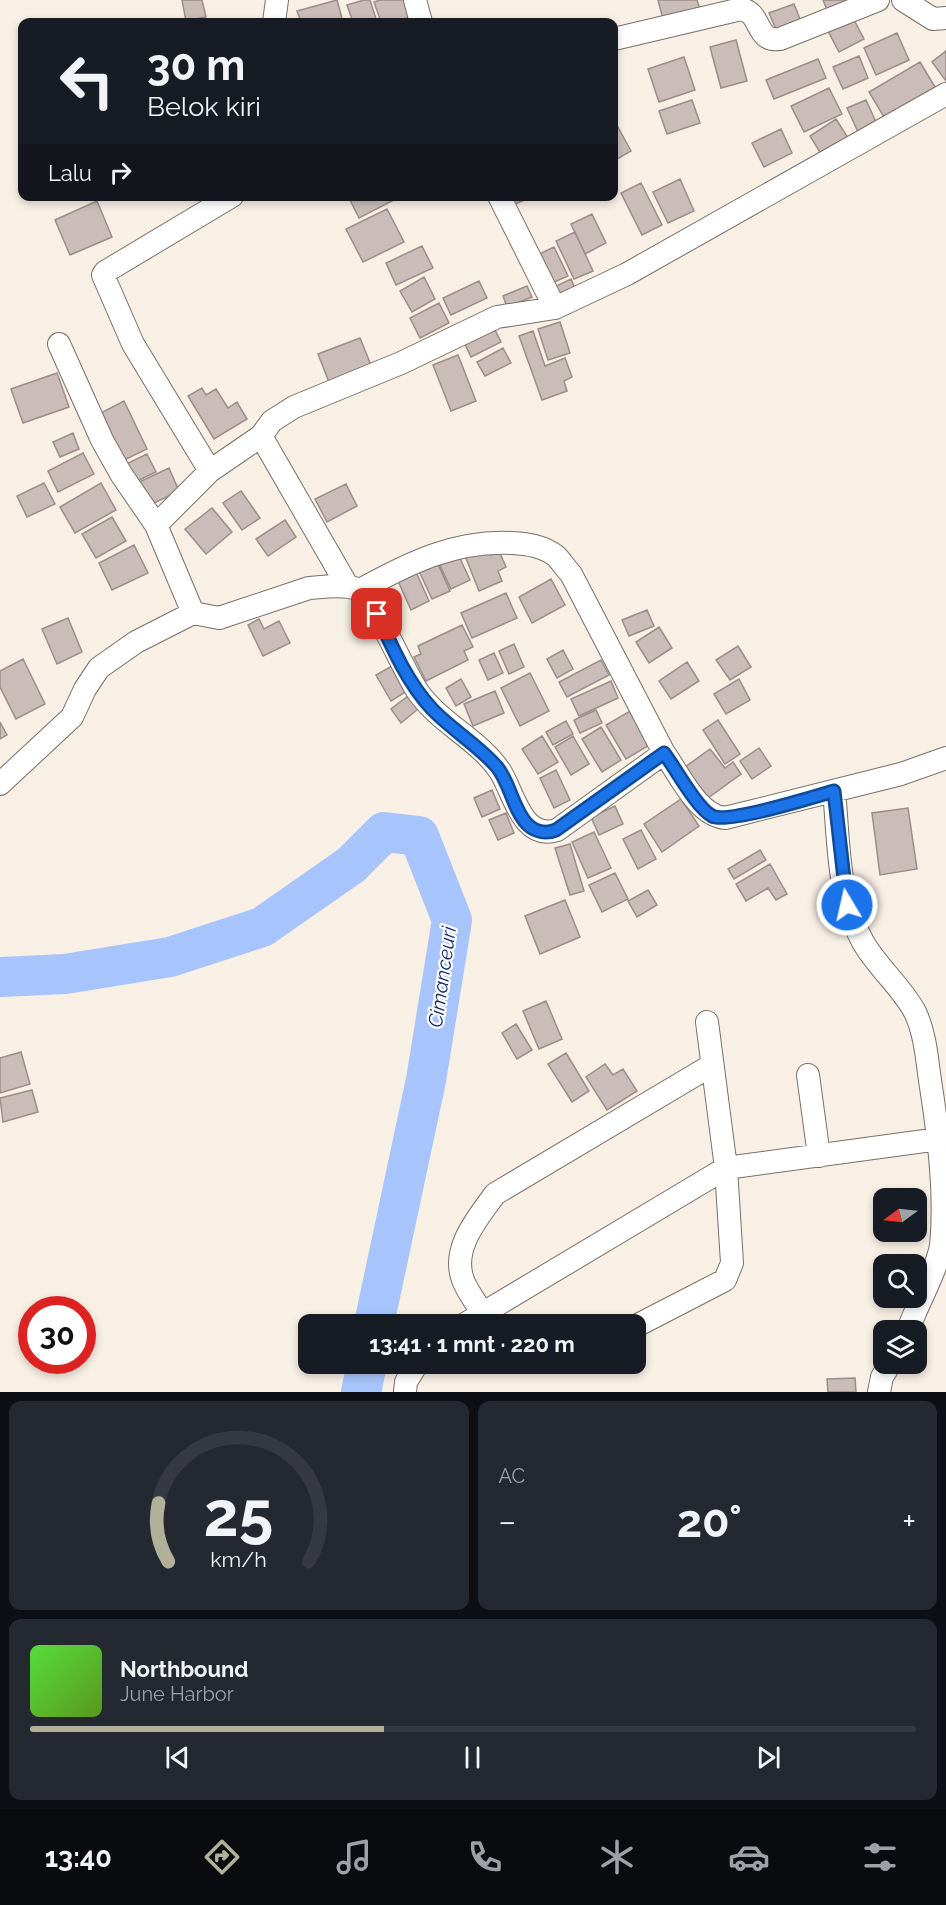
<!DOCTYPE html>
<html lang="id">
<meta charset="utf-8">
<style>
body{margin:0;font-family:Raleway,sans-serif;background:#242831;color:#f1f3f6;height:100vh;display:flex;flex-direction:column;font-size:22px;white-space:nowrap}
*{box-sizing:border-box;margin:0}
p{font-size:20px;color:#9ea1a6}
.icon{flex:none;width:33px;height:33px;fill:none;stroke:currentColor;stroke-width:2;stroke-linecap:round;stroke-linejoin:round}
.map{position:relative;height:1392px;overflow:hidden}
.side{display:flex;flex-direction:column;gap:9px;padding:9px;background:#0d0f14;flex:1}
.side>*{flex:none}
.banner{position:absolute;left:18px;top:18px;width:600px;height:183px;border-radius:12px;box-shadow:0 3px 9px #0003;background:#171b24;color:#f1f3f6;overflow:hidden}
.needle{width:39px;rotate:255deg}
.controls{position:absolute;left:873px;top:1188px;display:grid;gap:12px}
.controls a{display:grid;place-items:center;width:54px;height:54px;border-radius:12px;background:#171b24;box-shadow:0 3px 9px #0003;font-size:30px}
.speed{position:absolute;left:18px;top:1296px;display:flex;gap:12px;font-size:30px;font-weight:700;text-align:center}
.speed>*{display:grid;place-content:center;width:78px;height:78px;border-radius:50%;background:#171b24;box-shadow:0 3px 9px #0003;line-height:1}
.speed .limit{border:9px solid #d22;background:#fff;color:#111}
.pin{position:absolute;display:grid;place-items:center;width:51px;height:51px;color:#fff;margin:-26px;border-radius:12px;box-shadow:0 3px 9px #0006}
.me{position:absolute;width:66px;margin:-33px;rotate:351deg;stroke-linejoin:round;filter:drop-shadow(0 0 4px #0008)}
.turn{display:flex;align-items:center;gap:21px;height:126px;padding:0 30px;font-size:27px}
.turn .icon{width:78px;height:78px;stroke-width:2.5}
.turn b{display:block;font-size:42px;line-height:51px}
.then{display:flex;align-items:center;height:57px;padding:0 30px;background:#0003;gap:12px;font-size:22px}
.big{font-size:45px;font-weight:700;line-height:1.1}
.side .tile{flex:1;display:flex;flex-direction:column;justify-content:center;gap:9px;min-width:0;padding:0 21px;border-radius:12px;background:#242831}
.side .dial{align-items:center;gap:0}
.dial svg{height:156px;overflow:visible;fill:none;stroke:#363941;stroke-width:7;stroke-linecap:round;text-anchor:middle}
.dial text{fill:#f1f3f6;stroke:none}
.song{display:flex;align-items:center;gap:18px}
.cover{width:72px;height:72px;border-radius:9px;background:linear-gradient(135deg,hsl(110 70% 55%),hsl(90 70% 35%))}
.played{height:6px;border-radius:3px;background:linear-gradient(90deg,#b3b09a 40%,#363941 40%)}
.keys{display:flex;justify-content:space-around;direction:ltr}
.heat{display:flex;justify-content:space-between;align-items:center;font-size:33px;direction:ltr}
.side .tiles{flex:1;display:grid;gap:9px;grid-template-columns:1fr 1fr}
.tile:last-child{grid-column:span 2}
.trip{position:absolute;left:298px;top:1314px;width:348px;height:60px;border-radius:12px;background:#171b24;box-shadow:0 3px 9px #0003;font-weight:700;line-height:60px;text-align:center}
.dock{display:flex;height:96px;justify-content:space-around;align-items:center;background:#090b0e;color:#9ea1a6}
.dock .icon{width:42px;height:42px}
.dock .current{color:#b3b09a}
.dock b{font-size:27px;color:#f1f3f6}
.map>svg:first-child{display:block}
</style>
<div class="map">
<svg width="946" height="1392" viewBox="0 0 946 1392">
<rect width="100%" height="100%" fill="#f8efe5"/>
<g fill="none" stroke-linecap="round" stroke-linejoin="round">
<path stroke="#a7c4fc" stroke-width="40" d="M0 977 65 974 170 957 262 927 351 865 384 832 419 836 452 920 426 1080 374 1324
M361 1392 367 1364"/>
</g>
<path fill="#cabdb9" stroke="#9a8d8a" stroke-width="1.5" d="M182 0H202L206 17 186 21Z
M337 0 343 22H301L297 11Z
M364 0H370L377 22H353L347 5Z
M380 0H404L410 17 393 22H381L374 2Z
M658 0H697L701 13 664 23Z
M823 0H863L829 15Z
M794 4 802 24 778 34 769 13Z
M853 18 864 39 839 52 828 31Z
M897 33 909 60 876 75 864 48Z
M736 40 747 81 721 88 710 47Z
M946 51V81L932 62Z
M859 56 868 78 843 89 833 67Z
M684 57 695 90 659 102 648 69Z
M818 59 826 78 774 99 766 80Z
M920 62 938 92 887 122 869 92Z
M829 88 842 114 804 132 791 106Z
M692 100 700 123 667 134 659 111Z
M866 100 877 124 858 132 847 108Z
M836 119 848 138 821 154 810 136Z
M614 120 631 151 614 161Z
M781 129 792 153 764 167 752 143Z
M680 179 694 211 668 223 653 192Z
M641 183 662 225 642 235 621 193Z
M348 196H392L394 200 359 218Z
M504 196H533L509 207Z
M97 201 112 237 70 255 55 220Z
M387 209 404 242 363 262 346 229Z
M592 214 606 243 585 254 571 224Z
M575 232 593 271 574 279 556 241Z
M422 246 433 268 396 285 386 263Z
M554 247 568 276 550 284 537 255Z
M424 277 435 299 412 312 400 291Z
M571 279 575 289 556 297 552 288Z
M479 281 487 298 451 315 443 298Z
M527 286 532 297 507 307 503 296Z
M439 303 449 323 420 338 410 318Z
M560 322 570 353 548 360 538 329Z
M495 330 501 342 471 357 465 344Z
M533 331 545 366 565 358 572 377 564 381 567 391 542 400 519 336Z
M360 338 371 365 329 382 318 354Z
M503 348 511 363 485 376 477 362Z
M458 355 476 401 451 411 433 365Z
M57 373 69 407 23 423 11 389Z
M202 388 206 395 216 389 228 408 237 402 247 419 214 439 188 396Z
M124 401 147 449 118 463 95 416Z
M73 433 79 449 60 457 53 442Z
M83 453 94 474 58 492 48 471Z
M147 454 156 472 133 483 124 465Z
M169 468 179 491 146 507 135 484Z
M44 483 55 504 27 517 17 496Z
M101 483 116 510 75 533 60 507Z
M346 484 357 506 327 522 315 499Z
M241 491 260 518 242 530 223 503Z
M212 508 232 532 206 554 185 529Z
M112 517 126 541 96 558 82 534Z
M285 520 296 537 268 556 256 539Z
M134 545 148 573 112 590 99 563Z
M488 546 491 555 499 551 506 567 498 571 502 581 479 591 465 556Z
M457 552 470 580 451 589 438 561Z
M437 562 450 591 432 599 419 571Z
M416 572 429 601 411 610 398 581Z
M551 579 565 605 532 623 519 597Z
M506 593 517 618 472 638 461 613Z
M647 610 654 626 629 636 622 620Z
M68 618 82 652 57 664 42 629Z
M259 619 264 629 279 621 290 643 263 656 248 625Z
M462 625 473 647 464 651 468 660 426 681 414 657 421 654 418 646Z
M659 627 672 648 649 663 636 642Z
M514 644 524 667 509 674 499 651Z
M738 646 751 667 730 680 716 660Z
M563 650 573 669 557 678 547 659Z
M494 653 503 673 488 680 479 660Z
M23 659 45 704 16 719 0 687V671Z
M601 660 609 675 567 697 559 682Z
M687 662 699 681 671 699 659 681Z
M392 666 407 691 391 701 376 675Z
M530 673 549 711 520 726 501 688Z
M461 679 471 697 456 706 446 688Z
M739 679 750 700 726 714 714 694Z
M611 681 618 698 579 716 571 699Z
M495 691 504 713 473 726 464 704Z
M408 696 418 709 401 723 391 709Z
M596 710 602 723 580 733 574 720Z
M632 710 651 744 626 759 606 725Z
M718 720 740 754 725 764 703 730Z
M566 721 573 734 553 745 546 732Z
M0 722 7 735 0 739Z
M601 727 621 760 602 772 582 739Z
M542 736 558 762 538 774 522 749Z
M573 736 589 764 571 775 555 747Z
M759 748 771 766 752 779 740 761Z
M710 749 725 768 733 762 741 774 708 798 685 767Z
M556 770 570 800 554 808 540 778Z
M492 790 500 809 482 817 474 798Z
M681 799 699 826 662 852 644 824Z
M615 806 623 824 599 835 591 817Z
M908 808 917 869 880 875 872 813Z
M506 813 514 833 498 840 489 820Z
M641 830 656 859 638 869 623 839Z
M594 832 611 868 588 878 572 842Z
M570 844 584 891 570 895 555 848Z
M760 850 766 860 734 879 728 869Z
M770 864 787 894 776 900 768 888 746 901 736 884Z
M615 873 628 899 602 912 589 885Z
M648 890 657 905 637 917 628 901Z
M565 900 580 937 540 954 525 916Z
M546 1001 562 1039 539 1049 523 1011Z
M516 1024 532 1050 517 1059 502 1033Z
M21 1052 30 1084 0 1093V1058Z
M566 1053 589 1091 572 1102 548 1064Z
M605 1064 613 1075 623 1069 637 1091 607 1110 586 1077Z
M32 1090 38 1112 3 1122 0 1098Z
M855 1378 856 1392H828L827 1379Z"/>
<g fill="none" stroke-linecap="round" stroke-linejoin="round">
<g stroke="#787067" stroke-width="24">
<path id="street" d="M415 0 421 22
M903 0 933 19 946 18
M274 22 277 0
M614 39 741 9C762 12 755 43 780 39L878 0
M499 196 555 308
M59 344 102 440 121 474 156 525
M261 436 348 587
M210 471 133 344 103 275 105 272 232 196
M360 590C409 563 455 540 512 543 528 544 543 546 556 556 561 561 566 569 571 574L664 753
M193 613 156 525 210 471 261 436 272 421 294 407 401 363 497 317 555 308 627 274 946 94
M0 784 72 717 85 689 99 668 136 642 193 613 219 618 309 588C324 587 346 583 359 590 372 597 405 673 418 692 440 723 479 740 500 771 514 793 522 841 557 830L664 753C680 775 697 815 725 818L901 774 946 758
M834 791C839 841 837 897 863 942 877 967 901 986 915 1012 926 1035 927 1062 931 1087 939 1139 946 1194 941 1246 935 1275 918 1302 908 1330
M808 1075 819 1156
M482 1313C476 1302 467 1291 463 1280 451 1248 478 1218 495 1194L712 1065
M465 1324 726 1168 939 1139
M636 1326 725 1280 732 1263 726 1168 707 1022
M405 1392 406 1382 417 1364
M879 1392 882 1377 890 1364"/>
</g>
<use href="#street" stroke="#fff" stroke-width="22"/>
</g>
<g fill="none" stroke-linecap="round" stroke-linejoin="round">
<g stroke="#114b97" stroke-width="15">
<path id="route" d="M377 614C392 647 407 682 432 709 452 730 478 745 497 767 510 783 513 809 527 824 535 832 546 834 556 830L664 753C676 769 696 807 712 816 728 824 813 797 834 791L847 905"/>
</g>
<use href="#route" stroke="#1a73e8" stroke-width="10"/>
</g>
<g text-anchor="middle" stroke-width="4.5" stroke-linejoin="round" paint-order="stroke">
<g font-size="20" font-style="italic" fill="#112d6c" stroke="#fff">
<text transform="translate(442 977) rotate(-82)" y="7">Cimanceuri</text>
</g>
</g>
</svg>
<div class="controls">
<a><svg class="needle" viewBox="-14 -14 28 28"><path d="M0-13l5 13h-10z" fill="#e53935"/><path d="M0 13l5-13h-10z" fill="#9ea1a6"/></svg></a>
<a><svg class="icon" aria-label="search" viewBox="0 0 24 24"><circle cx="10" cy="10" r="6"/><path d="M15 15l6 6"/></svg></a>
<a><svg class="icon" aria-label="layers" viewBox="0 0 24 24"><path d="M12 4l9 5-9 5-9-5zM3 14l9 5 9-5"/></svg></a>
</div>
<div class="speed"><div class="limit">30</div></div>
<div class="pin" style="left:377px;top:614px;background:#d93025"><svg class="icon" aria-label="arrive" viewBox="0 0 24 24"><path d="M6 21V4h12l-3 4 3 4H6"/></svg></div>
<svg class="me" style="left:847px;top:905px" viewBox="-20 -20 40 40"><circle r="17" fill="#1a73e8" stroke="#fff" stroke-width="3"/><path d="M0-11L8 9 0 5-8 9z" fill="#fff"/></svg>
<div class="trip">13:41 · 1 mnt · 220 m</div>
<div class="banner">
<div class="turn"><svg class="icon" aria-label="left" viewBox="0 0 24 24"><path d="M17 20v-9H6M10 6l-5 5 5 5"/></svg><div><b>30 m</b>Belok kiri</div></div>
<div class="then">Lalu<svg class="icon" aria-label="right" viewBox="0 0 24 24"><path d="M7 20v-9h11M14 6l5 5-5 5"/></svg></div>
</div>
</div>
<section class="side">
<div class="tiles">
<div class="tile dial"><svg viewBox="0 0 100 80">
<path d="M14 69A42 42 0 1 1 86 69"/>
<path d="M14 69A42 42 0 0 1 9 39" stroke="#b3b09a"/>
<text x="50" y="56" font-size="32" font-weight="700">25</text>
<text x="50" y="72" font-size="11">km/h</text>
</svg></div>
<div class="tile"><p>AC</p>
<div class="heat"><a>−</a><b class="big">20°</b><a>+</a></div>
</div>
<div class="tile">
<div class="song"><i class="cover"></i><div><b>Northbound</b><p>June Harbor</p></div></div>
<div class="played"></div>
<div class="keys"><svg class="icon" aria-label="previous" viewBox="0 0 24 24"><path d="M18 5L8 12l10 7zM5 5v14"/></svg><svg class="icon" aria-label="pause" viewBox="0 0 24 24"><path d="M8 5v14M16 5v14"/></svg><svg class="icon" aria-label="next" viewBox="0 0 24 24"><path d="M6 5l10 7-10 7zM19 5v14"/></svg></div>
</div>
</div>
</section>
<nav class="dock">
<b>13:40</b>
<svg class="icon current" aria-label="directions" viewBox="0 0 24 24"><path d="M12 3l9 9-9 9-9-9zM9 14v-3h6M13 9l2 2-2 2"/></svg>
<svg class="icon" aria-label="music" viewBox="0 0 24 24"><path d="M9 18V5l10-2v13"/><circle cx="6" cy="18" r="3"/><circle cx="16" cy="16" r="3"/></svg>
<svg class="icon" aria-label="phone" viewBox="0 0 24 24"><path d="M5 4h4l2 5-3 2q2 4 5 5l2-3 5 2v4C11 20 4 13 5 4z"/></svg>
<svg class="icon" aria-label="climate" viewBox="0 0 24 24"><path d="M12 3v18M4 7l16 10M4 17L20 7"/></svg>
<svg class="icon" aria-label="car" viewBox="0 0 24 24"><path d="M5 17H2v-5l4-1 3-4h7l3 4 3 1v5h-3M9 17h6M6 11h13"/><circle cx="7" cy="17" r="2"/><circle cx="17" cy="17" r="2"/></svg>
<svg class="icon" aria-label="filters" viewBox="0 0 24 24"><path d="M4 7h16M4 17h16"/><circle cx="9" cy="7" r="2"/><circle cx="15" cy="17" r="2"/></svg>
</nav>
